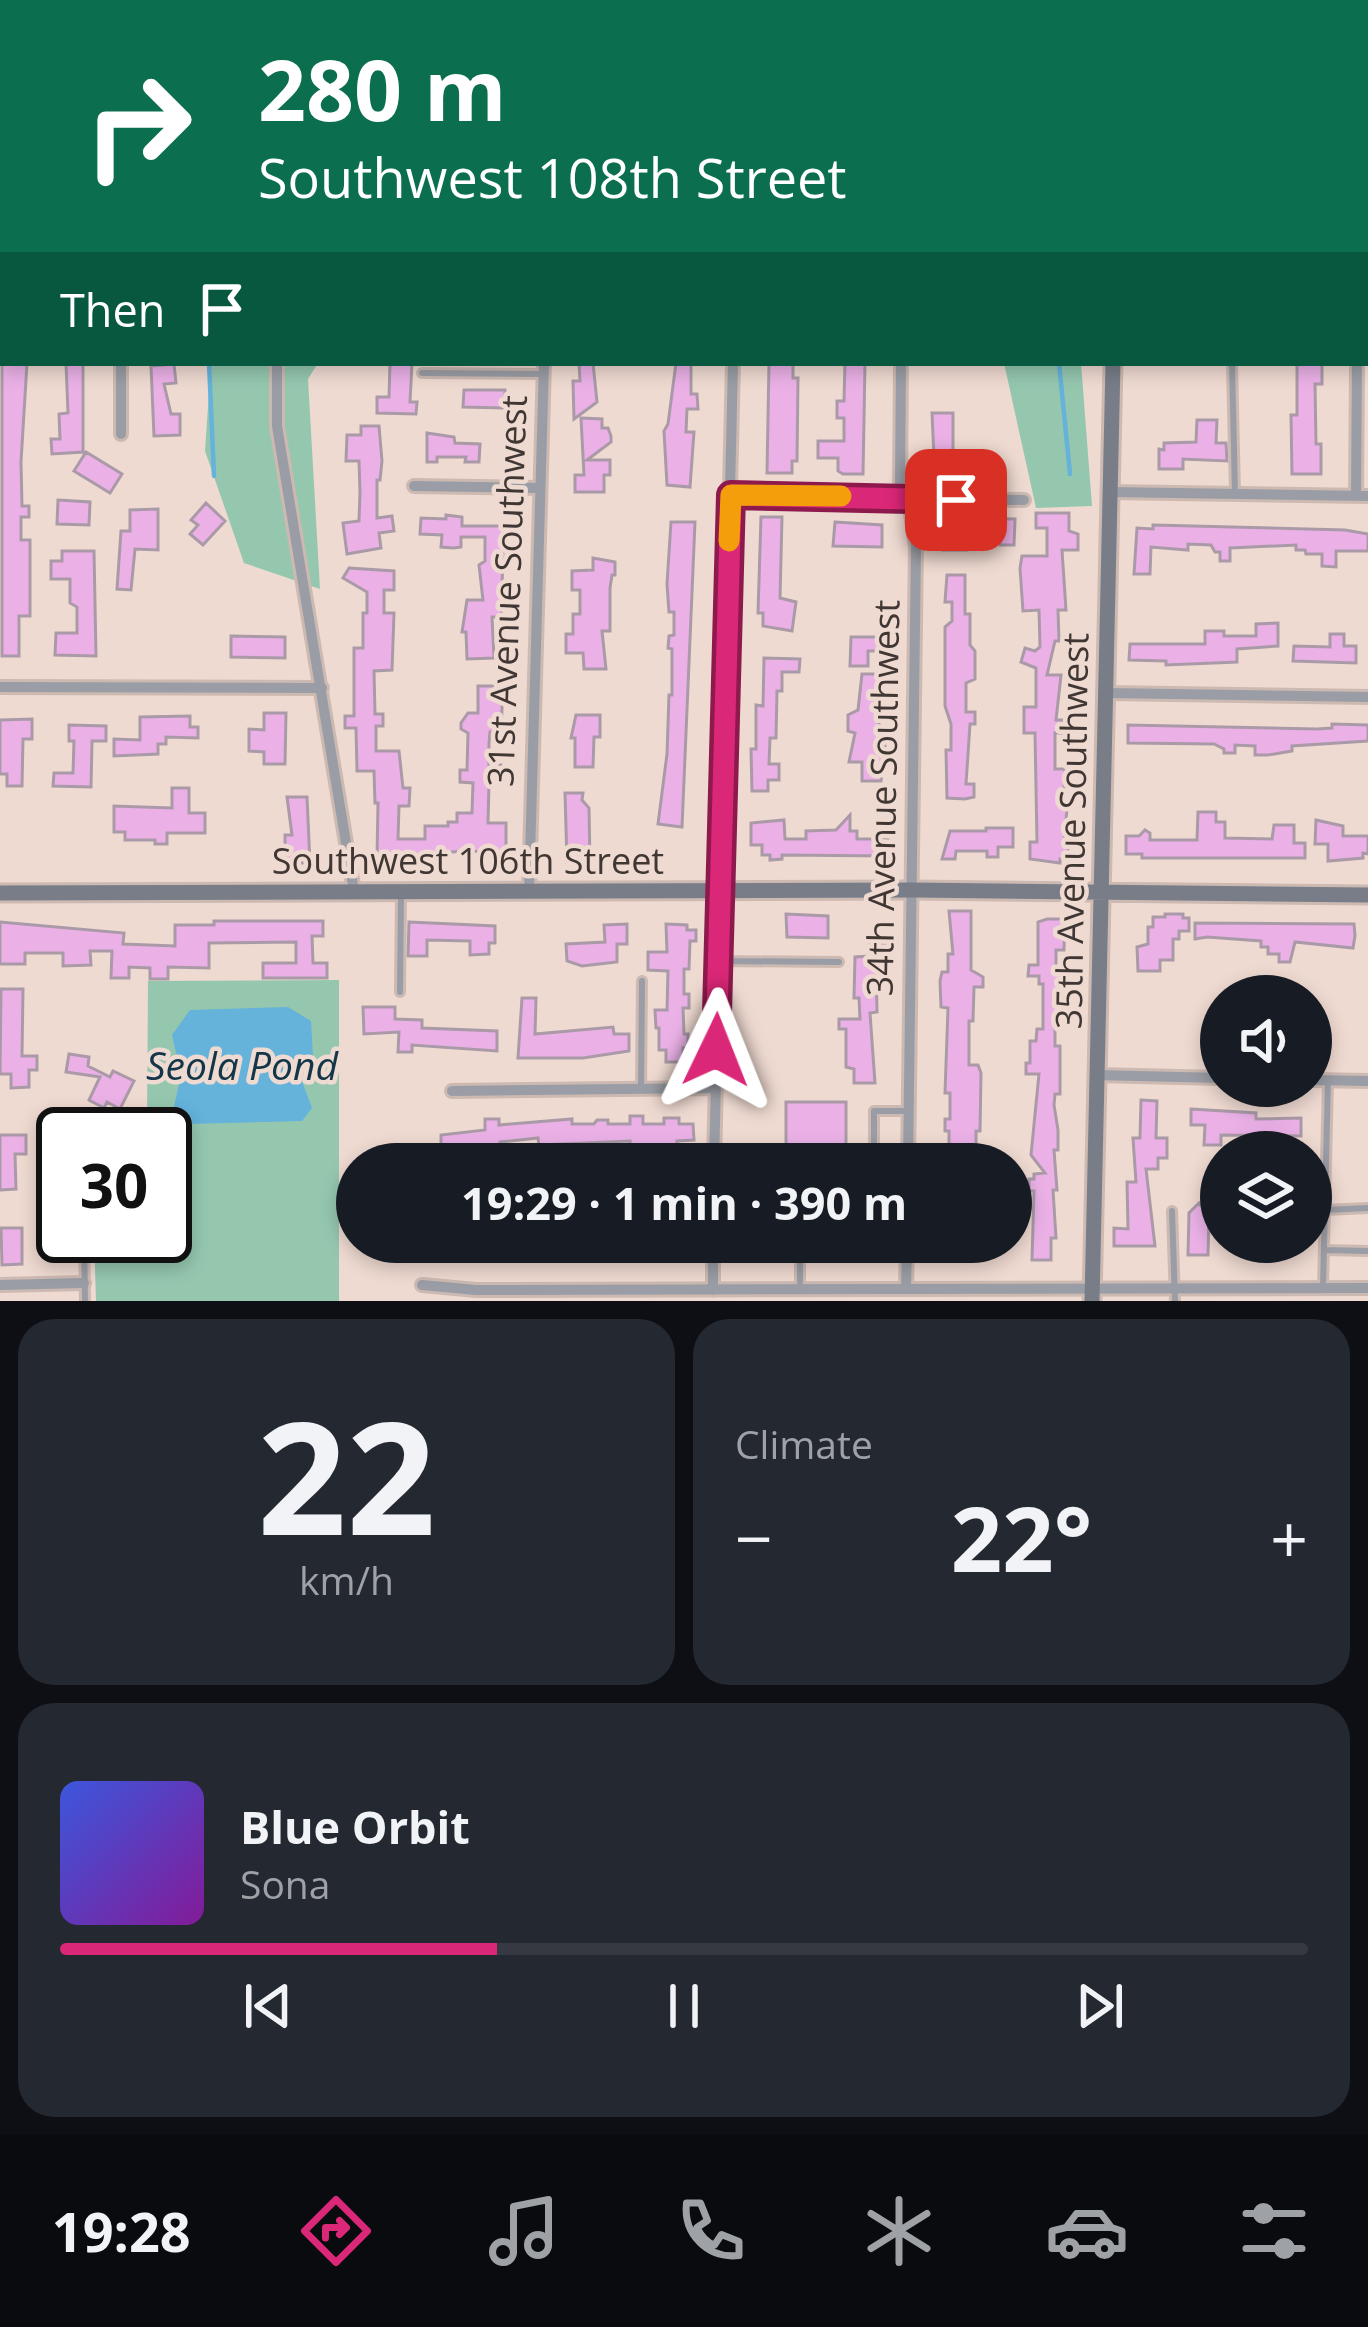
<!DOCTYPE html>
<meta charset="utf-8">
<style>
body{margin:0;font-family:"Open Sans",sans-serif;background:#242831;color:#f1f3f6;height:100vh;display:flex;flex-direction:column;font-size:45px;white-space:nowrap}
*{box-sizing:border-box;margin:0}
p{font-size:39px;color:#9ea1a6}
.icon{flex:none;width:66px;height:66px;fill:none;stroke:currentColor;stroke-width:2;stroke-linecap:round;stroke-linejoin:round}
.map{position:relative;height:1301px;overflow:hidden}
.panel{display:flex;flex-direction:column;gap:18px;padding:18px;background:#0d0f14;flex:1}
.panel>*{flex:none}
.guide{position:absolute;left:0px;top:0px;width:1368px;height:366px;box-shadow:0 6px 18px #0003;background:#0b6e4f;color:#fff;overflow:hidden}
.fabs{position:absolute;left:1200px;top:975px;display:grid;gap:24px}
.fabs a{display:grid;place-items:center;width:132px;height:132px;border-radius:50%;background:#171b24;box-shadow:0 6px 18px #0003;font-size:60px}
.speed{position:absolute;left:36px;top:1107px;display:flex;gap:24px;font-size:60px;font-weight:700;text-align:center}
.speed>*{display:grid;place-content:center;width:156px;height:156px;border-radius:50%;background:#171b24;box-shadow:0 6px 18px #0003;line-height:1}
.speed .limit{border:6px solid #111;border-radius:18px;background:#fff;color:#111}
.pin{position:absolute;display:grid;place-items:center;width:102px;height:102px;color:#fff;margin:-51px;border-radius:24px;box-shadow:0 6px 18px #0006}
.me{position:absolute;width:132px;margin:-66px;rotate:2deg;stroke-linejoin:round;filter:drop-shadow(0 0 9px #0008)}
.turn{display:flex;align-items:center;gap:42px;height:252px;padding:0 60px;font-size:54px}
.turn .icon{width:156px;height:156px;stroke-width:2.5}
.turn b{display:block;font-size:84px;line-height:102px}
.then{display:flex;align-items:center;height:114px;padding:0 60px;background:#0003;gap:24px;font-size:45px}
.big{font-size:90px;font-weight:700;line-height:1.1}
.panel .widget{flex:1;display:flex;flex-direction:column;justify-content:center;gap:18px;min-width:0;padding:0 42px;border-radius:36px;background:#242831}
.panel .dial{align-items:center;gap:0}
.dial b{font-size:156px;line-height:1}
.song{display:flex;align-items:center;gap:36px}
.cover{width:144px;height:144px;border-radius:18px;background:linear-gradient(135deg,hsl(230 70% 55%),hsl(290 70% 35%))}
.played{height:12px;border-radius:6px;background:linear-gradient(90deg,#db2777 35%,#363941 35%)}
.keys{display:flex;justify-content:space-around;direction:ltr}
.heat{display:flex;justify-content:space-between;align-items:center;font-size:66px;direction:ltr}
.panel .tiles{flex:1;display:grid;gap:18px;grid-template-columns:1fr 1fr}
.widget:last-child{grid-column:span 2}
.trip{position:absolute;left:336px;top:1143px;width:696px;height:120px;border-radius:60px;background:#171b24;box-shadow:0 6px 18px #0003;font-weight:700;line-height:120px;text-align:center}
.tabs{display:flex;height:192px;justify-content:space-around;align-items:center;background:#090b0e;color:#9ea1a6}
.tabs .icon{width:84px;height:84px}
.tabs .selected{color:#db2777}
.tabs b{font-size:54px;color:#f1f3f6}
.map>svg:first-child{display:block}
</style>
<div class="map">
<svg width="1368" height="1301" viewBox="0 0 1368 1301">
<rect width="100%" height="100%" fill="#efdad1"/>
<path fill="#95c7af" d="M211 363H318L308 379 320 589 244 563 205 451Z
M1004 363H1081L1092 506 1036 508Z
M339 980V1301H96L94 1236H165V1134H94V1124H147L148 981Z"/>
<path fill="#65b2db" d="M288 1007 311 1021 313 1057 300 1076 312 1108 302 1121 188 1124 173 1111 181 1075 172 1035 190 1010Z"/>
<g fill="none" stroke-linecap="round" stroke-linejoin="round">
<path stroke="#65b2db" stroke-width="4.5" d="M1004 0 1005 3
M232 3V0
M209 363 214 476
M1059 363 1070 474"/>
</g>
<path fill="#ebb1e7" stroke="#aa9aa8" stroke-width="3" d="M2 363H27L21 462 22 506H29V517H21V540H30V616H19V656H2Z
M66 363H83V452L52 454 51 439H60L59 414 68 413Z
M390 363H412L410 402H417L416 414 377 413V397H389Z
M579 363H593L597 402 574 419 573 381H580Z
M676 363H691V394H697L698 409H687L686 432H694L690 487 667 485 664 431 668 424Z
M769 363H793V378H798L797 461H792V473H767Z
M845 363H865L863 474H843L838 471V458H818V441H844V418H837V401H844Z
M1297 363H1322V384H1315L1316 444H1321V474H1292L1291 415H1297Z
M174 364 176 383 164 384 171 414H180V435L154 436 151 366Z
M464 390H505L504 408 463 407Z
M932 413H953V462L975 466 974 484H929L930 462 934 457Z
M581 418 602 419V428H608L611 436V442L587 460H610V475H604V492H575V475H584Z
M1197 420H1217L1216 443H1226L1227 461 1183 459V469H1159V449L1164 450V443L1196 442Z
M361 426H379L382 461 380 480H377V518L392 516 394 531 379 533 381 548 347 554 343 523 359 521 360 493 359 461H346L347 435H361Z
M427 433 454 437 455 443 480 444 479 462H465L466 457H437V462H427Z
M86 452 122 474 110 493 74 471Z
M58 500 90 502 89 525 57 524Z
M206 503 225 521 203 545 190 534 198 525 191 520Z
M158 509V550L135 549 131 590 117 589 121 531H130V510Z
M1036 513H1069V531L1078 534V550H1062L1066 610H1058L1059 641H1055L1047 675H1061L1056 720H1067V733H1055V769H1065L1063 809H1067L1064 843H1068V859H1060V863L1030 859V842H1037L1035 733H1024V707H1036V668L1021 662 1025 648 1035 651 1040 647 1039 610 1023 611 1020 568 1022 556H1047V528H1036Z
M446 515 462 517V526H504L501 617H492L494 658 467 659 466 632H462L467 600H483L479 565 485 561V537H461V547L454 548 441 547 442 535 420 534 421 518 446 519Z
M761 517H782L780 598 796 602 792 631 763 626V613H758Z
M944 518 1015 519 1014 545H1000V539H967V550H943Z
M671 522H695L682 827 658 824 667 754 669 695H672V649L668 648 669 636 674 635V612H669L667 584Z
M835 522 882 525V547L833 546Z
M1153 525 1345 530 1368 534V551H1336V567L1322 566V554H1306L1305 550H1296V545L1230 548V561H1220V552H1215L1211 545 1188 544V550L1151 547 1150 574H1134L1137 528 1153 529Z
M62 551H94L96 656 55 655 56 633H77V607L70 603V579H51V561H62Z
M593 558 615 562V575H612L610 588V631H602L606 669H584L583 653H566V634H573V614H580V590H572V571L593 570Z
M349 568 394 571V590H384V613H394L392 670 374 671 375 714H383V726H376V751H399L403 788H410L409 806H399L398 839H425V826H448V822H457V813H472L473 783 460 782V770H467L468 733 461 729V723L468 713H478V686H503L501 732H490L489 743V765H501V782L489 783 488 823H506V853L467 851 377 857 378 803H375L374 771H357L356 728H345V716H354V648H363V613H367V592L343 578Z
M947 575H965V614H970V645L975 651V679L966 683V712H975V724H970L966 784H974V797L965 799 947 798 946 750H951V724L945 706V627L952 621V602H945Z
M1278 623V646L1237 649V662L1166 665V661L1129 660 1130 644H1205V631H1224V636H1256V624Z
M1330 634H1344V646H1356V663L1293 661 1294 646 1330 647Z
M231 636 285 637V658L231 657Z
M851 637H884V651H868V666H850Z
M764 658 800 659 799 672H782V691H777L776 738H770L769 764H779V780H768V791H752L751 749H756V705L763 706Z
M862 674H880L879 722 881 746H885L881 781H862V762H849L855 733 848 731V715L858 710Z
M264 713H286L285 764H264V752L249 751V729L264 730Z
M576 715H600V737H594L593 767H575V738H571Z
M190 716V727H198V738L166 737V744H158V754L114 756V739L140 740V717Z
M32 719V739H23L22 786H7V774H0V720Z
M1332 724 1368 725V741L1292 746V751L1268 755H1255V746L1235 745V753H1224V749L1214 744 1128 743V725L1317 729 1332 728Z
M69 725 106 726V741H92L91 787 53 786 54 773H73L74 741H69Z
M172 788H189V813H205V833H167V844H155V840H125V832H114V806L172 808Z
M565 793H583L582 800 589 808 590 863 567 862Z
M287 797H307L310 863H285V835H292Z
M1198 812H1216V822H1225V838L1272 839 1274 825H1294V843H1305V858H1142V854H1126V836H1139L1145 830 1150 833V840H1197Z
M850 815V831H857V839H888V856L782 855V859L770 860V855H762V845H751V823L784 820 785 839H806V831L836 830Z
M1316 820 1343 826V836H1368V854L1363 853V858L1328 861V844H1315Z
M986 828H1013V847H998V857H987V851H956L955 859H942L950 831H986Z
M949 911H971V970L983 977V987H974L973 1021H969V1065H978L981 1073 980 1131H976V1152H969V1164H949V1131H945V1119H950V1093H945L948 1008 941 1007 940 981 942 972H948V954H953Z
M786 914 828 916V938L787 937Z
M1165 914H1183V918H1189V931H1179V939H1173V960H1160V971H1138L1137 947 1148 944V927H1153V917H1165Z
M1047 919H1065L1064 950H1056V973H1062L1063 1012 1060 1021H1055V1046H1060V1094H1055L1054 1105 1058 1130V1150H1054L1057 1190H1053L1056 1238H1051V1260H1032L1034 1191H1029V1179H1034V1174L1045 1173 1031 1155 1039 1074H1026V1063H1030V1041H1036L1037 1029H1043V984H1039V976H1028L1029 965H1038V922Z
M214 921H323V936H312L313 963H327V978H263V963H296V942L209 943V968L168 967V979H150V968L129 967V978H111L112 951H90L91 965 63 966V953H25V964H0V922L124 933 123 944 175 946V925H214Z
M409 922 495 926V943H489V954L470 955V941L427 940V956H408Z
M1195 923 1354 924 1355 936 1353 948 1295 942 1290 962H1279V954H1268V947H1261V941L1207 937 1195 939Z
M627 924V944H617V962L582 966 567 961 566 944 605 942 604 925Z
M666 924 687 925V930H696V941H690L689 969H684V994H689V1008H683L684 1034H688V1048H683V1062H666V1050H659V1028H656L655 1010H667L668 971 648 970V952H667Z
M870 944H890L891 963 876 964 877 1012 870 1013 875 1083H854V1069L846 1067V1029H839V1019H860L859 998H854L855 957 871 956Z
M1 989H23L22 1056H37V1070H29V1087L11 1088V1074H0Z
M522 998H536L535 1034 613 1027 614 1034H629V1051L583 1058H518Z
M363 1007H395V1019L422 1020V1028L497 1031V1051L412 1045V1052H398L399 1032 364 1034Z
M69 1054 89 1057 88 1066 110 1077 113 1071 134 1081 120 1109 107 1102 104 1108 89 1100 100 1077 66 1072Z
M1141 1100 1157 1101 1156 1138H1167V1158H1158V1169H1146L1155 1246H1114V1228L1128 1229 1127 1182H1136L1133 1138H1140Z
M786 1102H846V1164H829V1156L786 1155Z
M1191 1109 1256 1113V1119L1301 1118V1136L1221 1135V1145H1204L1205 1125H1191Z
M630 1116H643V1124H664V1118H679V1124H693L694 1140 677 1141V1145H642V1153L631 1154 630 1141 539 1145 538 1138 500 1142 497 1149 441 1151V1135L485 1130V1119H499V1125L572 1119V1124H594L597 1120H608V1124H630Z
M0 1135H26V1154H15L16 1189 0 1190Z
M1199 1203 1209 1216 1208 1255H1188L1189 1213Z
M1 1228H22V1264L2 1265Z
M462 1242H534V1255L461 1254Z"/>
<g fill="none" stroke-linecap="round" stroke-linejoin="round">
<g stroke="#ccb9b2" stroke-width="12">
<path id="lane" d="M1207 3V0
M1232 363 1235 494
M422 373 544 374
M718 961 839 962
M400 992 401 894
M641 1089 642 981
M874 1164V1111H908
M1325 1210 1368 1208
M1172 1211 1175 1301
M84 1236 85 1301
M754 1249 800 1252
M1324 1250 1368 1251
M1323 1287 1328 1080
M800 1290V1252H873V1242"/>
</g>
<g stroke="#ccb9b2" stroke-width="16">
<path id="street" d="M292 3V0
M551 3 552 0
M0 35 3 34
M1365 104H1368
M0 297H3
M277 363V426L354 891
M901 363 900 485 911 513 916 547 908 1164
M121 434V363
M414 486 539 488
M1110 492 1368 496
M731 495 1024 500
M1356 496 1357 363
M0 687 322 688
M1106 693 1368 697
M529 892 544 363
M1096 1075 1221 1078
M1311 1080 1368 1081
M452 1091 715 1088
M714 1164 733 363
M0 1285 84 1283
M422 1285 476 1290 1368 1288
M906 1289 907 1242
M713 1290V1242"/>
</g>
<g stroke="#ccb9b2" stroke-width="21">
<path id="secondary" d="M1122 3V0
M0 893 913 890 1368 895
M1092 1301 1113 363"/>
</g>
<use href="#lane" stroke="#9a9da5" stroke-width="6"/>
<use href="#street" stroke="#9a9da5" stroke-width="10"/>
<use href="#secondary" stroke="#797d88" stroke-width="15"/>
</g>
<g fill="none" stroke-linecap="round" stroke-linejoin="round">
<g stroke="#8e194d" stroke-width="30">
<path id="route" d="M716 1050 731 495 956 500"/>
</g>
<use href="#route" stroke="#db2777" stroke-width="21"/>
<path stroke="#f59e0b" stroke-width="21" d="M729 541 731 495 841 496"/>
</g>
<g text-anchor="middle" stroke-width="9" stroke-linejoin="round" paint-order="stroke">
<g font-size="36" fill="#403734" stroke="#efdad1">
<text transform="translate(507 591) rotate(-88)" y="13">31st Avenue Southwest</text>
<text transform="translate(883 798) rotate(-89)" y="13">34th Avenue Southwest</text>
<text transform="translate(1072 831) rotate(-89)" y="13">35th Avenue Southwest</text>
<text x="468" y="874">Southwest 106th Street</text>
</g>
<g font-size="39" font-style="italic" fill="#123647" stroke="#efdad1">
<text x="242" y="1080">Seola Pond</text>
</g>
</g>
</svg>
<div class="fabs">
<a><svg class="icon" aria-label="sound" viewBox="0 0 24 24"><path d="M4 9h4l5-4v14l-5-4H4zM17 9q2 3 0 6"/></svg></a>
<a><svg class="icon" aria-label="layers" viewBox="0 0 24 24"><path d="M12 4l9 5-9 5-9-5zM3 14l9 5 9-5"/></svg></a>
</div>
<div class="speed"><div class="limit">30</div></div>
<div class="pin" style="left:956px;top:500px;background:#d93025"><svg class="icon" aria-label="arrive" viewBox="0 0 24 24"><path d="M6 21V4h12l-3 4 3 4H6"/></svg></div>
<svg class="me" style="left:716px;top:1050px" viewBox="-20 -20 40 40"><path d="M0-17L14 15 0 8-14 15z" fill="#db2777" stroke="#fff" stroke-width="4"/></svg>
<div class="trip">19:29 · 1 min · 390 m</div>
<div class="guide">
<div class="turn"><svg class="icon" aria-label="right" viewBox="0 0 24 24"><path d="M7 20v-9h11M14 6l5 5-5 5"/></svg><div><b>280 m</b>Southwest 108th Street</div></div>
<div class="then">Then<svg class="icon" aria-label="arrive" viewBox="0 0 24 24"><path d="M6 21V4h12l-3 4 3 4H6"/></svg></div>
</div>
</div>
<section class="panel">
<div class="tiles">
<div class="widget dial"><b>22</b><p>km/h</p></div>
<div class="widget"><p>Climate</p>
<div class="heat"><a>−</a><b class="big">22°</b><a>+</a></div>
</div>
<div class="widget">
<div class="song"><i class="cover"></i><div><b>Blue Orbit</b><p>Sona</p></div></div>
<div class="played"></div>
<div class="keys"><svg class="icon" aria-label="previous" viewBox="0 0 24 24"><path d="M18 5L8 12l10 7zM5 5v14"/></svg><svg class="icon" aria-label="pause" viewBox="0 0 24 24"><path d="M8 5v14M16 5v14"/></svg><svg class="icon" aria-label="next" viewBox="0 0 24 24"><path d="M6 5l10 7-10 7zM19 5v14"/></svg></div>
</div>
</div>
</section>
<nav class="tabs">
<b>19:28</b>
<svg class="icon selected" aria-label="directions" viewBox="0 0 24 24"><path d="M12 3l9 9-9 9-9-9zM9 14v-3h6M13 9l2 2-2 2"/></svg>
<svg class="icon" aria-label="music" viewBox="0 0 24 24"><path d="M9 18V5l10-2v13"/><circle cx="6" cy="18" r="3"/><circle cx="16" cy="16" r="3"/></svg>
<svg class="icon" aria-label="phone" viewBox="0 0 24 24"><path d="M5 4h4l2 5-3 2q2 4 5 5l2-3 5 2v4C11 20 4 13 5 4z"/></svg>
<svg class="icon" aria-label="climate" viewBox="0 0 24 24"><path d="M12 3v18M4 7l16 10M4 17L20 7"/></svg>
<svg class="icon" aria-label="car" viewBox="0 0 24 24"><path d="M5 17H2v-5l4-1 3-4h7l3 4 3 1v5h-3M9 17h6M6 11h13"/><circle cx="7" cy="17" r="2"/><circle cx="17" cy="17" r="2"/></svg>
<svg class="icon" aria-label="filters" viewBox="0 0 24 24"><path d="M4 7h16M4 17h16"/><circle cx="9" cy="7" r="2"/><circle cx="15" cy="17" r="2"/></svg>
</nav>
